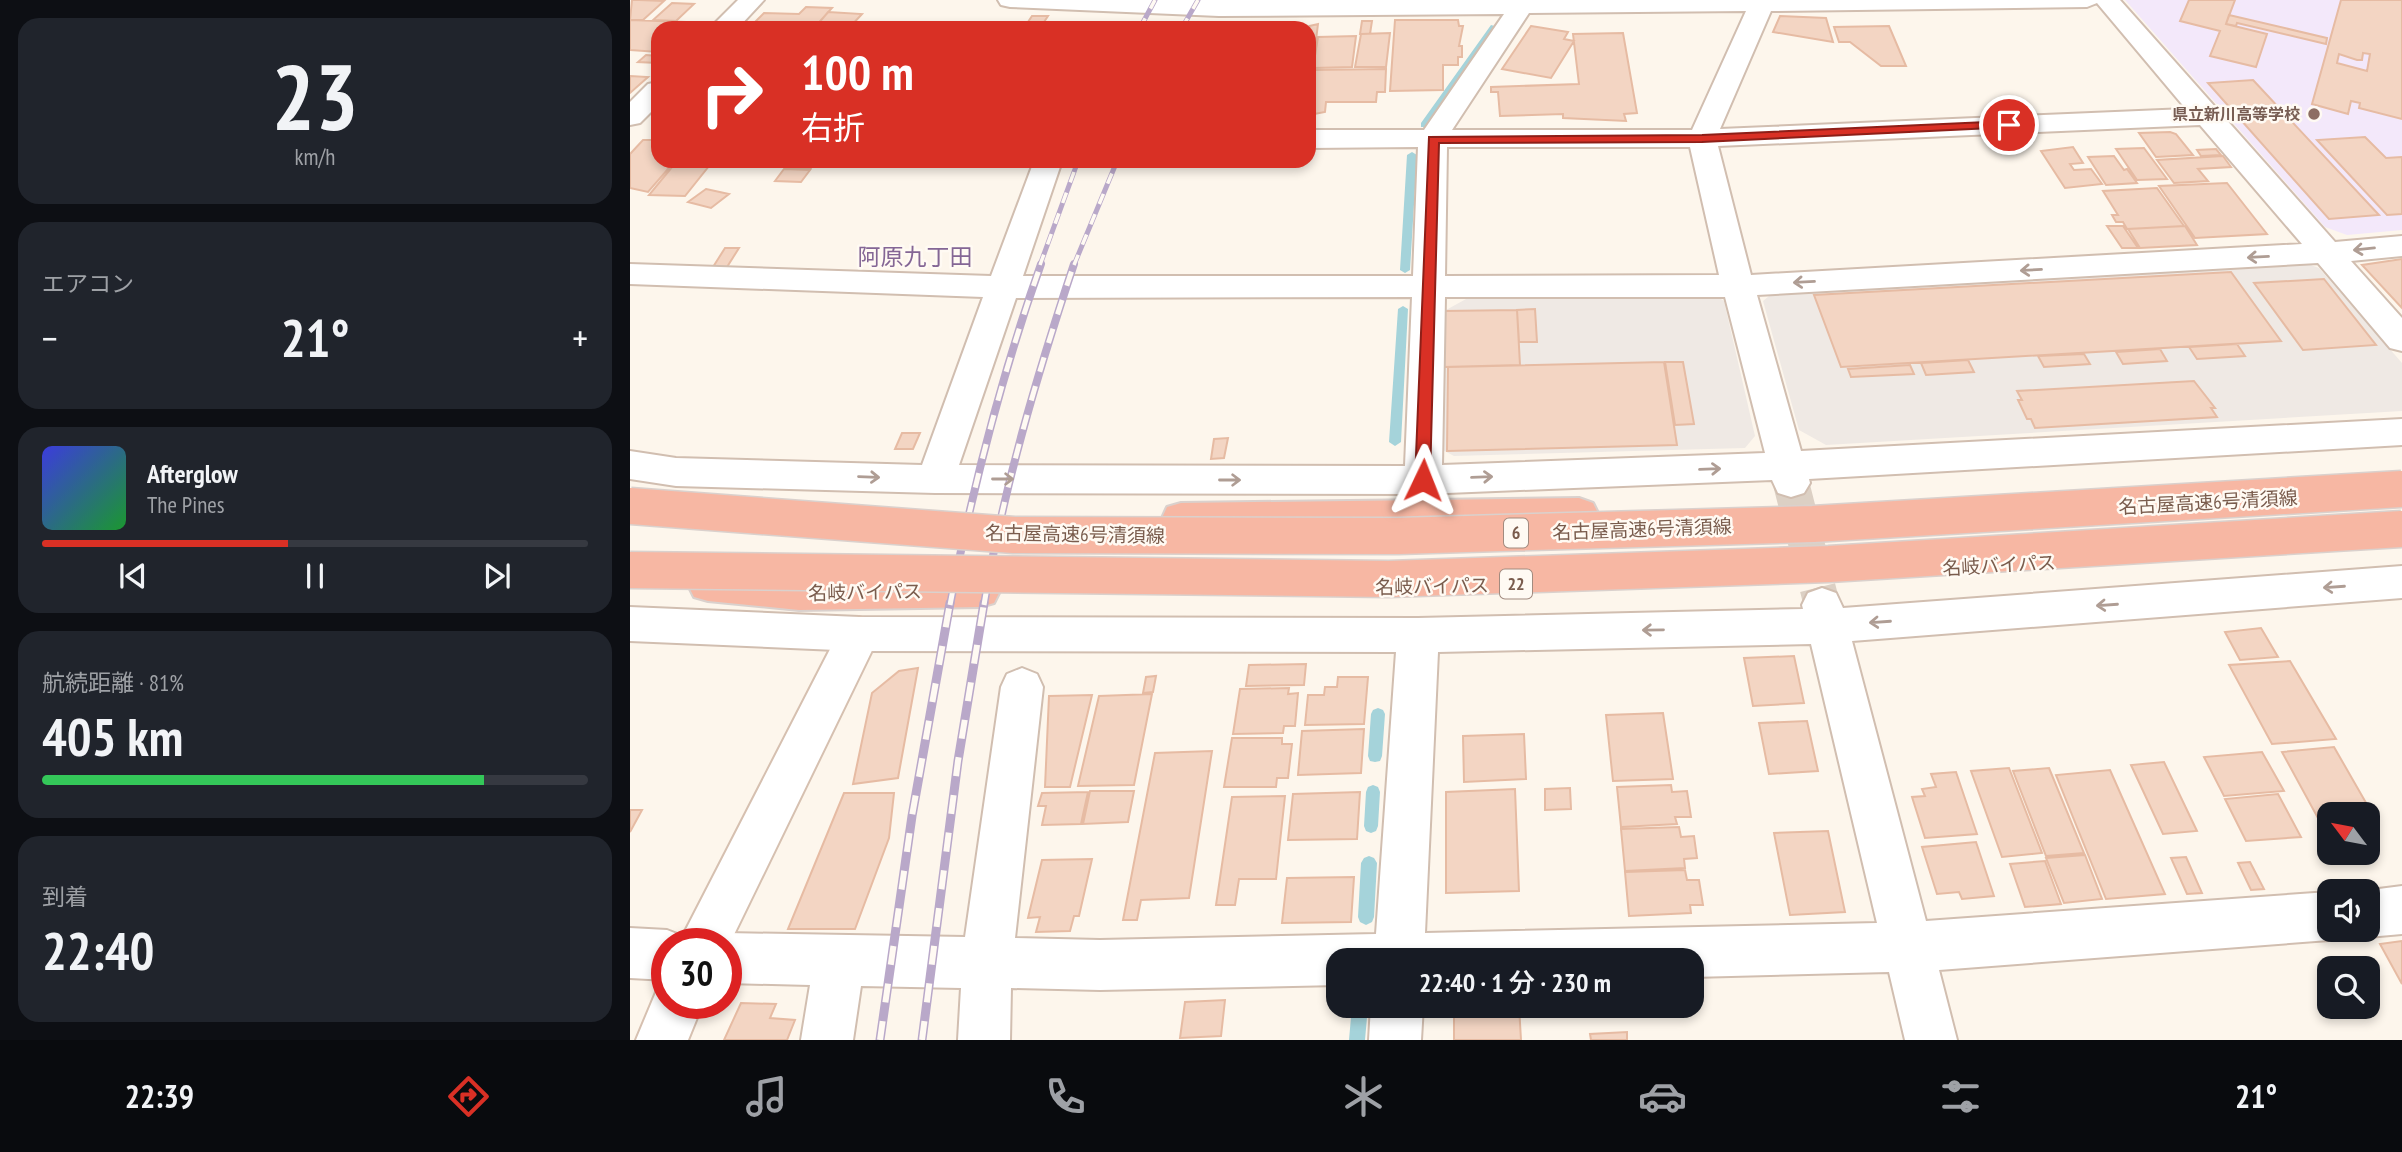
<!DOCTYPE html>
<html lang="ja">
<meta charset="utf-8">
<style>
body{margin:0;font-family:"PT Sans Narrow","Noto Sans JP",sans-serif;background:#20242c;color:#f1f3f6;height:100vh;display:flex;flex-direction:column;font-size:26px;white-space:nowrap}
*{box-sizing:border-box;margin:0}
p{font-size:23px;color:#9ea1a6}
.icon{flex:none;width:38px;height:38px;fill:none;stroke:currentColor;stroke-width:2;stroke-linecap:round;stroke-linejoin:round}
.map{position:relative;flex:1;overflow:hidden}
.drawer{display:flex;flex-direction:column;gap:18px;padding:18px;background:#0d0f14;width:630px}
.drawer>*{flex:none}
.hud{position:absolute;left:21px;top:21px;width:665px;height:147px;border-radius:21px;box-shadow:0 4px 10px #0003;background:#d93025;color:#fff;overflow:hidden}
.needle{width:46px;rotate:302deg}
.buttons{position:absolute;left:1687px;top:802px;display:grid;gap:14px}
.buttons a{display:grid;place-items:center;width:63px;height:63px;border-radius:14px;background:#171b24;box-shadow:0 4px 10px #0003;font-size:35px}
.speed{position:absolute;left:21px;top:928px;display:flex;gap:14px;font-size:35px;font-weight:700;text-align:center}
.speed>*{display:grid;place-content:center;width:91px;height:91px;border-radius:50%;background:#171b24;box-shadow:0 4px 10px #0003;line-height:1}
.speed .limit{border:10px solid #d22;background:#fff;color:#111}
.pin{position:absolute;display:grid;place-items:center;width:60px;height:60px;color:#fff;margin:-30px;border:4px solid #fff;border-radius:50%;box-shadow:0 2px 7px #0007}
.me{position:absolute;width:77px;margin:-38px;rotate:2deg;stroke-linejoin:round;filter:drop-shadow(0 0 5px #0008)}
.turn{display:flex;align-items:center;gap:24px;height:147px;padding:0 35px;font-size:32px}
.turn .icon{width:91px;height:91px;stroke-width:2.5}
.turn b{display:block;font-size:49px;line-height:60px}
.big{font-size:52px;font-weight:600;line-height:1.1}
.drawer .tile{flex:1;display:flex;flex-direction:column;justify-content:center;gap:10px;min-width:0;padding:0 24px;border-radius:21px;background:#20242c}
.drawer .dial{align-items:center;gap:0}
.dial b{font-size:91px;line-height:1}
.song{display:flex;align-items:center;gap:21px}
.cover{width:84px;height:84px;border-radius:10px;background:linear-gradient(135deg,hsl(240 70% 55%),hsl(130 70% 35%))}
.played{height:7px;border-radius:4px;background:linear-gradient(90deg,#d93025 45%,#363941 45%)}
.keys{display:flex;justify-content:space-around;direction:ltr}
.heat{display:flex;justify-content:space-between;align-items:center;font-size:38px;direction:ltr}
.charge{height:10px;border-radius:5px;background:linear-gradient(90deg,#34c759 81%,#363941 0)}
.trip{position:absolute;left:696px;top:948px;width:378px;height:70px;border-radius:21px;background:#171b24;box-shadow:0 4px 10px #0003;font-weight:600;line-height:70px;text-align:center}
.menu{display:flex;height:112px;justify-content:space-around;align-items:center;background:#090b0e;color:#9ea1a6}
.menu .icon{width:49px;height:49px}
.menu .on{color:#d93025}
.menu b{font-size:32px;color:#f1f3f6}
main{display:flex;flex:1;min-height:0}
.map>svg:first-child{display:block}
</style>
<main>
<section class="drawer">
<div class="tile dial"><b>23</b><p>km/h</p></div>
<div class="tile"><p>エアコン</p>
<div class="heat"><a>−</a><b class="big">21°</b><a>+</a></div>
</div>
<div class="tile">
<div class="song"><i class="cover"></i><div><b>Afterglow</b><p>The Pines</p></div></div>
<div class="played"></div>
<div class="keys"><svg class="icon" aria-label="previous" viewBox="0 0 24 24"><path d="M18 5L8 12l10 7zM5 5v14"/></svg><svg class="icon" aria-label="pause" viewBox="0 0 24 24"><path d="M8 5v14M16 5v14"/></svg><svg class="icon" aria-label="next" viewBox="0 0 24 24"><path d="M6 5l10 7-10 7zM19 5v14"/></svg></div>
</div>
<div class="tile"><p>航続距離 · 81%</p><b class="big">405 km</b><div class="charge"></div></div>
<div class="tile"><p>到着</p><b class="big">22:40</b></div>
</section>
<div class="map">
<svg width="1772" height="1040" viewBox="0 0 1772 1040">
<rect width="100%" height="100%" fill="#fdf6ec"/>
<path fill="#efe9e4" d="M1672 262 1689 268 1772 363V411L1196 445 1169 430 1133 301 1144 292Z
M1082 293 1094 301 1125 436 1115 448 824 456 805 446 807 315 836 299Z"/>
<path fill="#f3e8fa" d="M1495 0H1772V230L1717 235 1695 227Z"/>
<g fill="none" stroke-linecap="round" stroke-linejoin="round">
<path fill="#a5d3da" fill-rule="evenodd" d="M861 25 868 27 797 127H791V123Z
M782 152 787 155 780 270 775 273 770 270 777 155Z
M773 306 778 309 771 442 765 446 759 442 768 309Z
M748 708 753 710 755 714 752 756 750 761 745 762 740 761 738 756 741 714 743 710Z
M743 785 748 787 750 792 748 826 746 831 741 833 736 831 734 826 736 792 738 787Z
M739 856 744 858 747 863 744 917 742 922 736 925 730 922 728 917 731 863 734 858Z
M722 1006H738L735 1040H719Z"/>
</g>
<path fill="#f3d5c3" stroke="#e6bba3" stroke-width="2" fill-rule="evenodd" d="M2 0H9L34 1 13 20H0Z
M1559 0H1605L1596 24 1637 34 1626 67 1580 56 1590 31 1550 21Z
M1711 0H1772V119L1729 108 1730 103 1721 101 1718 114 1682 104ZM1733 53 1740 54 1737 71 1707 63 1709 54 1727 60H1732Z
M42 3 64 4 46 21 23 20Z
M176 7 202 8 184 28H119L134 13 169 14Z
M198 12 232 14 220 27 187 25Z
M1599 15 1697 38 1696 44 1607 23 1606 26 1596 24Z
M402 16H418L410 28H394Z
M1150 16 1196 18 1203 42 1143 32Z
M0 20 82 23 76 28H28V52L0 50Z
M765 20H828L829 26H833L829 46H832V57H828V65H813V90L760 91Z
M732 21H742L740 34H730Z
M688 24 683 64H679V28L675 27Z
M901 26 938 32 934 39 944 41 921 78 872 69Z
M1259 26 1276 66H1251L1220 42H1209L1204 27Z
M760 33 756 67H725L731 34Z
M993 33 1007 113 994 114 996 121 933 118V114L870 116 868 92H861V87L949 84 943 34Z
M726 36 722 67 683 68 688 37Z
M16 55 28 56V63L8 62Z
M756 69 755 92H747L746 102H696L695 112 679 115 684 70Z
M0 76 18 77 0 93Z
M1623 80 1749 215 1699 219 1578 83Z
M1540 132 1546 134 1563 155 1526 157 1509 133Z
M1735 137 1756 158 1772 157V214L1757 215 1687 140Z
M13 140H28V161H45L18 192 0 188V154Z
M1443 147 1453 163 1440 164 1444 170 1461 169 1472 184 1435 188 1411 151Z
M1514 148 1537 179 1507 180 1486 149Z
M1586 149 1591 155 1571 156 1567 150Z
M1484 156 1494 170 1497 169 1507 183 1476 185 1458 157Z
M1593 156 1601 167 1568 169 1578 181 1544 183 1527 160Z
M47 161H83L55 196 19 195Z
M161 161H186L181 168H156Z
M154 169 180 170 171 182 145 181Z
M1597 183 1637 234 1565 238 1529 186Z
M1527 188 1554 226 1497 229 1493 222H1486L1482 215H1488L1473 191Z
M76 189 99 194 81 208 58 202Z
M1477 226H1493L1508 248H1492Z
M1555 226 1567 245 1510 248 1498 229Z
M95 248H109L97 267H83Z
M1772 259V308L1732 265Z
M1601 272 1651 341 1211 367 1184 295Z
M1694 279 1746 345 1673 350 1624 283Z
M905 309 907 342H889L887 310Z
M887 310 890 365 813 367 814 311Z
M1607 344 1615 356 1567 359 1559 347Z
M1530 349 1537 361 1493 364 1486 352Z
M1454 354 1460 364 1414 367 1408 356Z
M1338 360 1344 372 1296 375 1291 363Z
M1034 362 1047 445 817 451 818 367Z
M1035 362H1053L1064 424 1045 425Z
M1280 365 1284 374 1221 377 1218 369Z
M1564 381 1585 408H1581L1587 417 1405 428 1401 419H1397L1388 400H1392L1387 391Z
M272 433H290L283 449H265Z
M598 438 594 458 581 459 584 439Z
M1631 628 1648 657 1610 660 1595 632Z
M1164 656 1174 703 1123 706 1114 658Z
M1660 661 1706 739 1642 744 1599 665Z
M676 664 674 685 616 686 619 665Z
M288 668 268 778 223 784 242 693 269 671Z
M526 676 523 692 513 693 516 677Z
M708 677H738L734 724 675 725 678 695H694L695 687H707Z
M659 688 658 694 668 693 665 726H654L653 733 603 734 610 689Z
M522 694 504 785 448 786 469 696Z
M462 695 440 787H415L419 696Z
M1033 713 1043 779 983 781 976 715Z
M1177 721 1188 771 1139 774 1129 723Z
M734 729 731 773 668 775 672 731Z
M894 734 896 779 834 782 833 736Z
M602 738H652V744H662L658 778H647L646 787H594Z
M1704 747 1743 815 1699 814V819L1689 820 1652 752Z
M582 751 559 898 511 900 507 920H493L525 753Z
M1632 752 1654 791 1594 796 1574 757Z
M1534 762 1567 831 1533 834 1501 765Z
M1379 768 1412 853 1372 857 1341 771Z
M1419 768 1454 853 1416 856 1383 771Z
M1480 770 1535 894 1476 899 1426 775Z
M1326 772 1347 834 1295 838 1282 797 1295 796 1292 789 1306 787 1301 774Z
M1041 785 1042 792 1057 791 1061 817H1045L1047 824 991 827 987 787Z
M940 788 941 809 915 810V789Z
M885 789 889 891 816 893V792Z
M460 791H504L498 822 453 824Z
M458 792 451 824 412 825 416 806H408L412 793Z
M730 792 727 839 658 840 663 794Z
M214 793H264L259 838 225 929H158Z
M1648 794 1671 837 1616 841 1595 799Z
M655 796 646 879H609L605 905H586L602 797Z
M0 810H12L0 832Z
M1049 827 1051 837 1064 836 1067 858 1054 859 1055 868 995 871 991 829Z
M1198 831 1215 912 1160 915 1144 833Z
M1346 842 1364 896 1332 899 1329 892 1307 894 1292 847Z
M1455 855 1472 899 1434 903 1416 858Z
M1556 857 1572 893 1557 894 1541 858Z
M462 859 449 916H444L440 931 406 932 410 917 398 918 412 860Z
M1415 861 1431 904 1395 907 1380 864Z
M1620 862 1634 889 1621 890 1608 863Z
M1055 870 1057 880H1069L1073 905H1060L1061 913 999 916 995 872Z
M724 877 721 922 652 923 657 878Z
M1772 941V984L1750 944Z
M595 1000 591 1036 550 1038 555 1002Z
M111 1003 146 1004 140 1018 165 1020 157 1040H94Z
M824 1006H889L891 1040H824Z
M997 1032V1040H961L960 1034Z"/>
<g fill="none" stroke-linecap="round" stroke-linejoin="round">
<path stroke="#dcd0c4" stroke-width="36" stroke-dasharray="36 18" stroke-linecap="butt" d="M1161 483 1192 605"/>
<g stroke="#d1beb0" stroke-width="4">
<path id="street" d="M108 0H134L108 28H80Z
M368 0H1490L1705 242 1772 236V256L1721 261 1772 318V351L1760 348 1688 263 1127 295 1171 451 1772 419V445L1179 479 1180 483 1174 493 1161 497 1148 493 1142 480 793 494 305 493 46 486 0 479V451L46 458 292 465 353 297 0 284V264L361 276 404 161H432L393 276H783L788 147 679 148V130H794L874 14 589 16 380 7 371 5ZM1467 3 1556 109 1090 129 1141 11 1457 7ZM1116 11 1062 130H822L899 13ZM1570 125 1672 244 1121 275 1088 146ZM817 147H1060L1089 275 815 276ZM782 297 775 466 329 465 386 298ZM815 297H1095L1135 453 812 465Z
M28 82V105L10 123 0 125V102L18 84Z
M1772 566V598L1222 641 1296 921 1699 892V929H1718L1716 933 1699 940 1309 970 1327 1040H1275L1259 972 1062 977V961H709V985L470 990 381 988 380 1040H328L331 988 231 986 223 1040H171L180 985 96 983V943H77L78 940 96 933 335 937 371 687 377 674 392 668 407 674 413 687 385 938 470 940 746 934 766 652 229 651 0 641V607L229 617 788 618 1173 609 1172 605 1178 593 1192 588 1206 593 1213 608ZM1181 644 1247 923 795 933 808 652Z
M1772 886V934L1738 937 1721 930 1738 929V891H1733Z
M0 928 37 930 55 937 57 943H37V980L0 978Z
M741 1006H793L791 1040H739Z"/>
</g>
<g stroke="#d6c0b0" stroke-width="4">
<path id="secondary" d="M229 617 244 622 250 634 96 951V943H49L214 622Z
M37 982V1003H73L58 1040H6L29 985Z"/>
</g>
<g stroke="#dad1cd" stroke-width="4">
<path id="highway" d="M949 498 963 503 968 513 963 523 949 528 551 533 537 529 532 518 537 507 551 503Z
M78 569 169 576 350 575 364 579 370 591 364 603 350 607 169 610 78 601 64 597 58 585 64 573Z"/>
</g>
<use href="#street" fill="#fff" fill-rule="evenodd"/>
<use href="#secondary" fill="#fff" fill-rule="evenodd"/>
<use href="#highway" fill="#f7b7a3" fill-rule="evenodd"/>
<g stroke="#b9a8c9" stroke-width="5">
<path id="rail-far2" d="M510 28 525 0
M552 28 568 0
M410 265 448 161
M444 265 487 161"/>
</g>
<g stroke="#b9a8c9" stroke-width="8">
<path id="rail-far1" d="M320 605C342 490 372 374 411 264
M354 605C373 489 407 375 444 264"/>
</g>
<g stroke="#b9a8c9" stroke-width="9">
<path id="rail" d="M250 1040 282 816 320 603
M292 1040 328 761 354 603"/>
</g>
<use href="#rail-far2" stroke="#fffaf3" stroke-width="3.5" stroke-dasharray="11" stroke-linecap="butt"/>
<use href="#rail-far1" stroke="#fffaf3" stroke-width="5" stroke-dasharray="15" stroke-linecap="butt"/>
<use href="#rail" stroke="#fffaf3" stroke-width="6" stroke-dasharray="19" stroke-linecap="butt"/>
<g stroke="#dad1cd" stroke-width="39" stroke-linecap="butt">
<path id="highway-bridge" d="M0 506 384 535 768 536 1183 524 1772 489
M0 570 759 579 1199 564 1772 529"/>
</g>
<use href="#highway-bridge" stroke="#f7b7a3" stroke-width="36"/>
</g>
<defs><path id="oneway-shaft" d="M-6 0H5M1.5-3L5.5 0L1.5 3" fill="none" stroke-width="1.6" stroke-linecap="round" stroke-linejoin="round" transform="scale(1.75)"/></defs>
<g stroke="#af9d94">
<use href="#oneway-shaft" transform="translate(1734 249) rotate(174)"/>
<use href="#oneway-shaft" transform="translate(1628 257) rotate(177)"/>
<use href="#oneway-shaft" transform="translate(1401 270) rotate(177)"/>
<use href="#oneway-shaft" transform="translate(1174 282) rotate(177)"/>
<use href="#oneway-shaft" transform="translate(1080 469) rotate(-2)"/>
<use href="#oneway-shaft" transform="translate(239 477) rotate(2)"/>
<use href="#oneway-shaft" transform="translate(852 477) rotate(-2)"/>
<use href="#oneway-shaft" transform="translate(373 479)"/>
<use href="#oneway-shaft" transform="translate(600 480)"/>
<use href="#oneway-shaft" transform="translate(1704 587) rotate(176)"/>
<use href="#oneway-shaft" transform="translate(1477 605) rotate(176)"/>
<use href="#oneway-shaft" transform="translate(1250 622) rotate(176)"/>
<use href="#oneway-shaft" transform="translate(1023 630) rotate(179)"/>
</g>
<path fill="#d93025" stroke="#8d1f18" stroke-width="2" d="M1379 121 1385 125 1383 127 1072 142 809 143 800 480 798 484H787L785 480 799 137 1072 135Z"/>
<circle fill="#8d6e63" stroke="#fffaf3" stroke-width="2.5" cx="1684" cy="114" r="7"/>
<g text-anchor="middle" stroke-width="5" stroke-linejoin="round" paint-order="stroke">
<g font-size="16" font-weight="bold" fill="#785e54" stroke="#fffaf3" text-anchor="end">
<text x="1670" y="120">県立新川高等学校</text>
</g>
<g fill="#fffaf3" stroke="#a28b7f" stroke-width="2">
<rect x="874" y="518.5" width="24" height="29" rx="5"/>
<rect x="870" y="569.5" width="32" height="29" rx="5"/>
</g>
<g font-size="18" font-weight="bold" fill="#7a5c4d">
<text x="886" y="539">6</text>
<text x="886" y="590">22</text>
</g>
<g font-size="19" fill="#7a5c4d" stroke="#fffaf3">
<text transform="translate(1578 502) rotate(-3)" y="7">名古屋高速6号清須線</text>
<text transform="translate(1012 529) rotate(-2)" y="7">名古屋高速6号清須線</text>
<text transform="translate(445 534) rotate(1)" y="7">名古屋高速6号清須線</text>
<text transform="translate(1369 565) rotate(-3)" y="7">名岐バイパス</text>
<text transform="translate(802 586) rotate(-1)" y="7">名岐バイパス</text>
<text transform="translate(235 592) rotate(-1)" y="7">名岐バイパス</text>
</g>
<g font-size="23" fill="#846695" stroke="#fffaf3">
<text x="285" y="265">阿原九丁田</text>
</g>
</g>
</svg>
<div class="buttons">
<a><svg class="needle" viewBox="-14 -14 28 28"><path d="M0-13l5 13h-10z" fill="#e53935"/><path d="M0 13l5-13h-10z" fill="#9ea1a6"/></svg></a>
<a><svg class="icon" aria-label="sound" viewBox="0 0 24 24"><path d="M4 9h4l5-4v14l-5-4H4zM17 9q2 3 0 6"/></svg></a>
<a><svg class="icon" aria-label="search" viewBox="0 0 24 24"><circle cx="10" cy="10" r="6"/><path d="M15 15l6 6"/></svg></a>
</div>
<div class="speed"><div class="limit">30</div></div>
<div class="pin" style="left:1379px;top:125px;background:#d93025"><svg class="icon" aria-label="arrive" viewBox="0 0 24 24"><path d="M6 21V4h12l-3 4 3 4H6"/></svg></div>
<svg class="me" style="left:793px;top:480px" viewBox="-20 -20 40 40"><path d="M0-17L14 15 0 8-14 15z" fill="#d93025" stroke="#fff" stroke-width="4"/></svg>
<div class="trip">22:40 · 1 分 · 230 m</div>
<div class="hud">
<div class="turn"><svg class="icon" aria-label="right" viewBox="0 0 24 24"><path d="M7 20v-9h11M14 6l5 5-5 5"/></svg><div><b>100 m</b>右折</div></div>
</div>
</div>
</main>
<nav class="menu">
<b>22:39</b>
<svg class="icon on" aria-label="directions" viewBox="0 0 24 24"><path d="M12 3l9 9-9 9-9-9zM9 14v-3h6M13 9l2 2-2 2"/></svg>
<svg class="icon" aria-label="music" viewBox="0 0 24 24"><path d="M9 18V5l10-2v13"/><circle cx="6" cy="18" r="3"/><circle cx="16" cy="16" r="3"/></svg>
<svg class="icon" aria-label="phone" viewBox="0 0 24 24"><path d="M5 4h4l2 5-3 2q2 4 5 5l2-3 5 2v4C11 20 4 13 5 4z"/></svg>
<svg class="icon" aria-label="climate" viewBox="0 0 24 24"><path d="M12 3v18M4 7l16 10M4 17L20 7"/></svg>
<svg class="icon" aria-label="car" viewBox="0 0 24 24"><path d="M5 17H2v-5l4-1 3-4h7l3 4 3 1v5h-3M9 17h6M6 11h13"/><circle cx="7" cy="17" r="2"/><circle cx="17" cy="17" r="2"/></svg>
<svg class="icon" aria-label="filters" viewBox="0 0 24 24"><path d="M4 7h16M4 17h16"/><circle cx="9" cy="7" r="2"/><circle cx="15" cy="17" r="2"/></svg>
<b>21°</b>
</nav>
